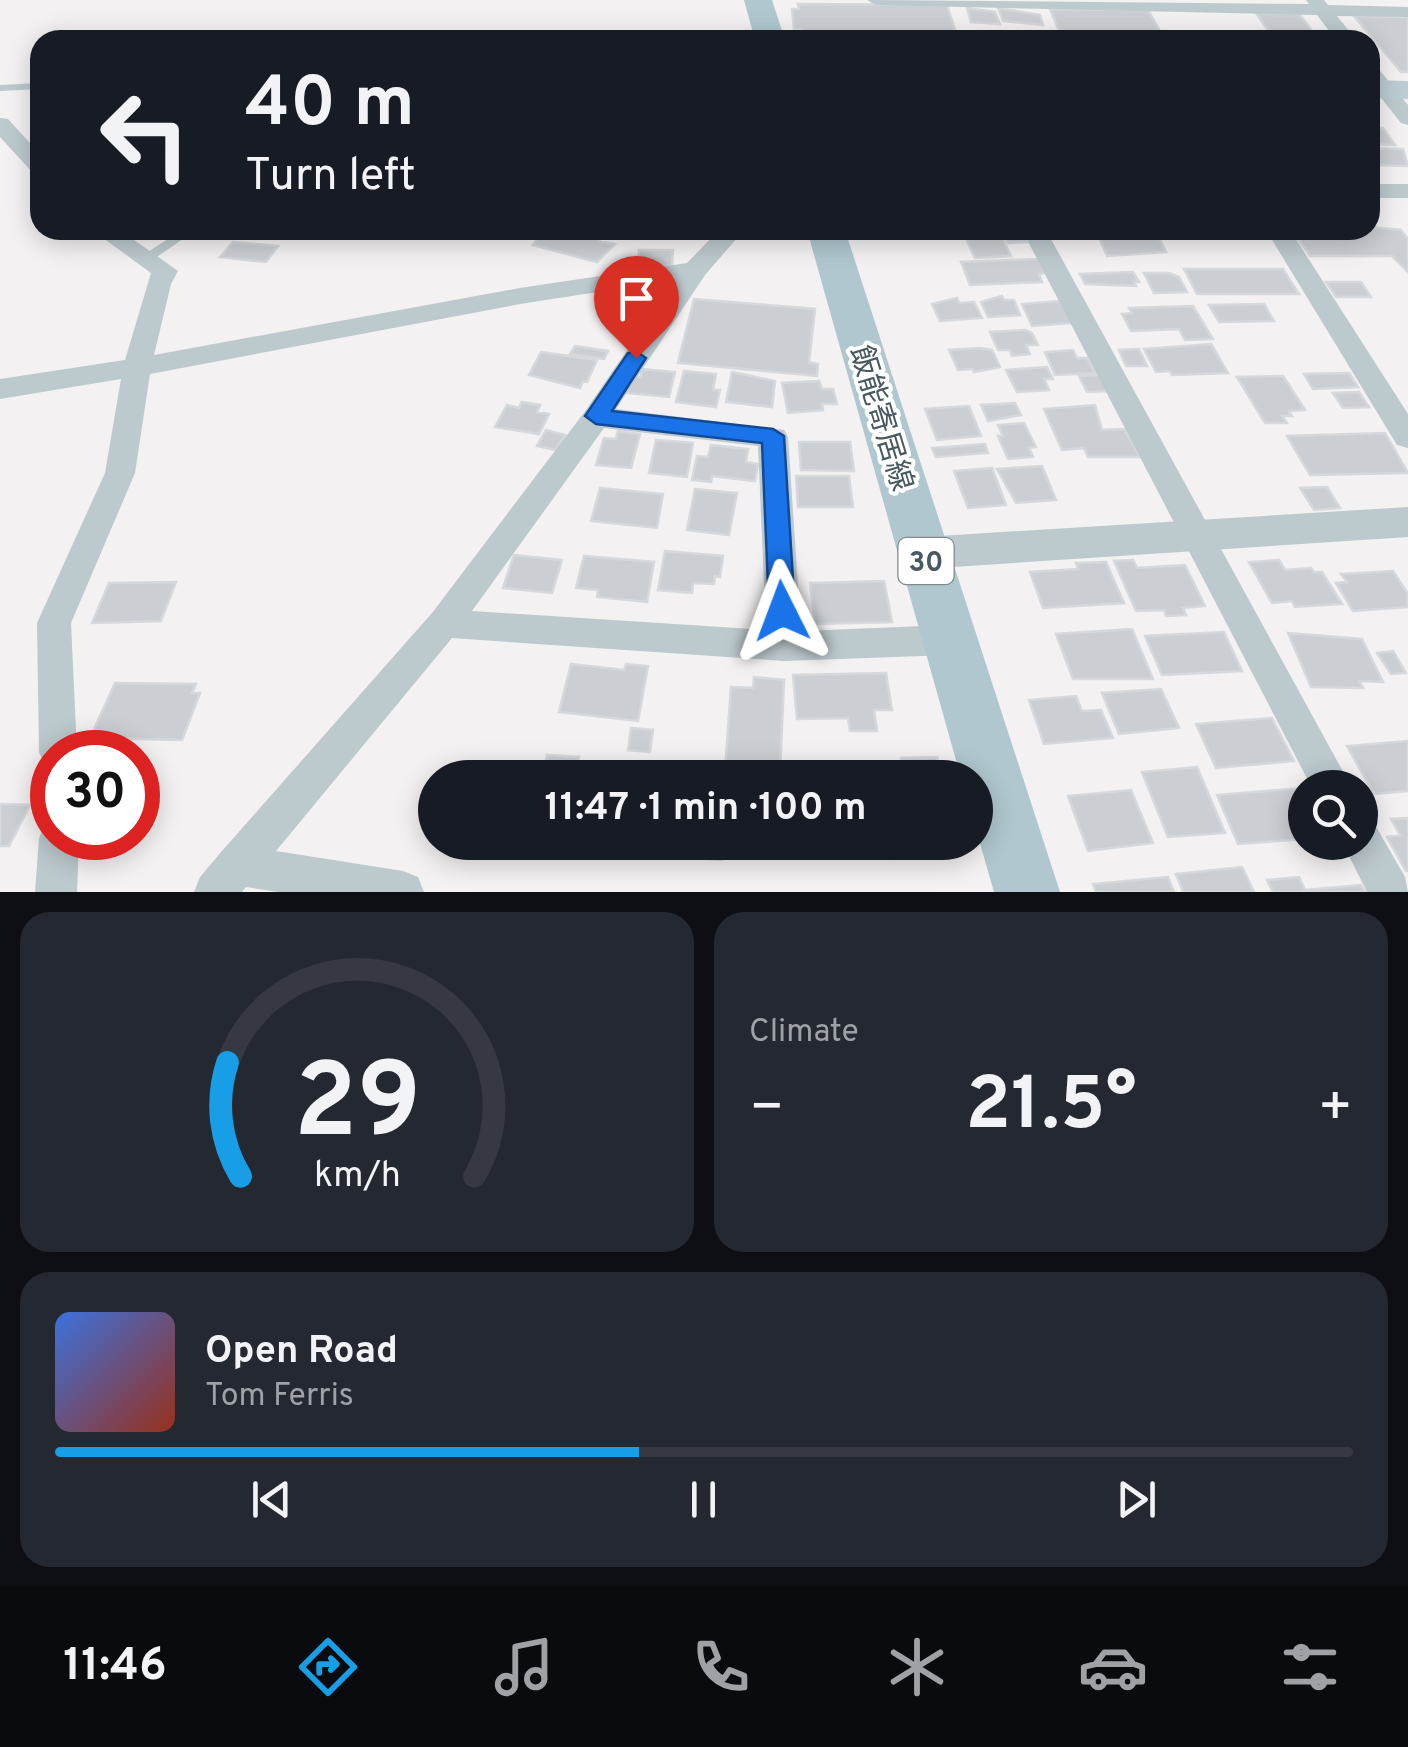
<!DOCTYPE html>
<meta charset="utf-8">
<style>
body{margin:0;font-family:Overpass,"Noto Sans JP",sans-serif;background:#242831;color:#f1f3f6;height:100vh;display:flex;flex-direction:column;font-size:38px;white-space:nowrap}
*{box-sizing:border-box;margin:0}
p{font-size:32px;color:#9ea1a6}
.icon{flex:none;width:55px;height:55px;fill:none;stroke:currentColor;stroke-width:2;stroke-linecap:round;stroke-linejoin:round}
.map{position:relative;height:892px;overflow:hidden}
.drawer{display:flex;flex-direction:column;gap:20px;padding:20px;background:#0d0f14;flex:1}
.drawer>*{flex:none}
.banner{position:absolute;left:30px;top:30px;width:1350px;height:210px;border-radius:30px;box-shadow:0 5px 25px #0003;background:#171b24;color:#f1f3f6;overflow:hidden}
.controls{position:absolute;left:1288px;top:770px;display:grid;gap:20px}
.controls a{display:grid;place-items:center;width:90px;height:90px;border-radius:50%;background:#171b24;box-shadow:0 5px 25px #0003;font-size:50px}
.speed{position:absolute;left:30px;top:730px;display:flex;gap:20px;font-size:50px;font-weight:700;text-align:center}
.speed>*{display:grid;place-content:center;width:130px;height:130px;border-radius:50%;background:#171b24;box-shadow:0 5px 25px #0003;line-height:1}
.speed .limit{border:15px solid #d22;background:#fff;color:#111}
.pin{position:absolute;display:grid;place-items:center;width:85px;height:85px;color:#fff;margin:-102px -42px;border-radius:50% 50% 50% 0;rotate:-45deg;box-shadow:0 0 10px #0007}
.pin .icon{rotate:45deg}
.me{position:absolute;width:110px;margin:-55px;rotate:357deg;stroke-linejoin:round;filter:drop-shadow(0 0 8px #0008)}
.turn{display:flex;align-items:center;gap:35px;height:210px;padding:0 50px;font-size:45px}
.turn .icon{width:130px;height:130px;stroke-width:2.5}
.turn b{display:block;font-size:70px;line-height:85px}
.big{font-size:75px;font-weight:700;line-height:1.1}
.drawer .card{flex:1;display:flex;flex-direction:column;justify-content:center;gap:15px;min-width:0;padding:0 35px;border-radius:30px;background:#242831}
.drawer .dial{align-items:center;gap:0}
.dial svg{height:260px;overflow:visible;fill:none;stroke:#363941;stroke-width:7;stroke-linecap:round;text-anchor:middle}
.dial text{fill:#f1f3f6;stroke:none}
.song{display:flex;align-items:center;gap:30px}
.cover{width:120px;height:120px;border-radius:15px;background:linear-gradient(135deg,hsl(220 70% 55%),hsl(10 70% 35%))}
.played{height:10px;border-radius:5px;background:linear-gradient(90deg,#179ee6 45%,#363941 45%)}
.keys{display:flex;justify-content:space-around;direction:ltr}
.heat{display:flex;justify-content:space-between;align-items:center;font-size:55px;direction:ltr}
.drawer .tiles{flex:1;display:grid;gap:20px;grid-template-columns:1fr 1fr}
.card:last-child{grid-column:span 2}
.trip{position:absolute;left:418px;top:760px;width:575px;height:100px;border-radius:50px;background:#171b24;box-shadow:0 5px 25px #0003;font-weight:700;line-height:100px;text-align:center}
.tab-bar{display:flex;height:160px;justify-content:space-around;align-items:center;background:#090b0e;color:#9ea1a6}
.tab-bar .icon{width:70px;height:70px}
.tab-bar .current{color:#179ee6}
.tab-bar b{font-size:45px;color:#f1f3f6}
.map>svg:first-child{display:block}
</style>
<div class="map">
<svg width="1408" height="892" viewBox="0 0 1408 892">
<rect width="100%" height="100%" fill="#f3f1f1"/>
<path fill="#cbcfd3" stroke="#d5d8dc" stroke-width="2.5" d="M798 4 947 5 956 33H964L966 40H804L802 29H794L792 9H799Z
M967 8 995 12 1000 24 971 22Z
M998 8 1040 15 1043 25 1003 21Z
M1050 9 1148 10 1165 40H1063Z
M1256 13 1299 14 1319 40H1275Z
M1354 16 1408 17V72H1401Z
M1370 128H1383L1395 145 1370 144Z
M1370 148 1403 149 1408 166 1374 165Z
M1371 227 1401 230 1408 239V272L1392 256H1310L1292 230Z
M544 230 602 237 599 241 615 244 597 262 533 245Z
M998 230 1011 256 975 258 963 232Z
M1002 230H1023L1028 242 1008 243Z
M1097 232H1156L1166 252 1107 256Z
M233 242 278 246 266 262 220 257Z
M639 250H673L672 265H638Z
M1039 259 1045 273 1039 274 1042 282 970 285 961 262Z
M1184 269H1283L1299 294H1197Z
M1133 272 1139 282H1134L1136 286 1085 284 1080 274Z
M1144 273H1169L1179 277 1187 292 1154 293Z
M1326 282H1361L1371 297H1336Z
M1002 296 1004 300H1014L1020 315 988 317 981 302Z
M957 298 959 303 974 302 982 318 940 321 932 304Z
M694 299 815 309 809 362 818 364 817 376 678 363Z
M1060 301 1072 323 1032 326 1022 304Z
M1264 304 1274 321 1219 322 1209 305Z
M1193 306 1213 339 1185 340 1179 329 1131 331 1122 314 1132 313 1129 308Z
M1025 330 1032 333 1038 345H1026L1030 354 1012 356 1010 350H998L990 332Z
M1211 344 1228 373 1172 375 1170 371 1156 372 1144 349Z
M575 346 608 351 604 359 570 354Z
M980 348 992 350 1000 367 974 372 973 369 958 370 949 350Z
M1139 349 1147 366H1126L1119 350Z
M1073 350 1077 358H1087L1095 373 1055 375 1045 352Z
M541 352 597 360 587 382 583 381 580 388 529 375Z
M1047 367 1053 379H1044L1049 390 1017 392 1006 370Z
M642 369 675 372 669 397 627 393 632 376 641 377Z
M684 371 716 374 713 390H720L716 407 676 402Z
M732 372 775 381 772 407 726 402Z
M1349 373 1358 387 1313 389 1304 374Z
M1102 375 1110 391 1087 392 1079 376Z
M1283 376 1305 410 1289 411 1292 416H1282L1287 423H1265L1237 377Z
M819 381 822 389H833L837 404H822L823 410 788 413 782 383Z
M1359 392 1369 407 1343 408 1333 393Z
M522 402 540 405 537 412 549 414 539 434 495 427 507 405 519 408Z
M1015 403 1021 415 988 421 981 405Z
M1095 405 1102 430 1124 429 1140 457H1088L1084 448 1062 450 1044 409Z
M969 406 981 436 937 440 925 409Z
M1024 423 1036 447 1029 448 1033 457 1008 459 998 436H1003L998 425Z
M546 430 565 435 556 450 537 446Z
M618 431 640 434 631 468 596 465 604 438 616 439Z
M1385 433 1408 473 1310 475 1287 436Z
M656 440 693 443 687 477 649 473Z
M799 442H850L854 471 801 470Z
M985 444 988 453 936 457 932 448Z
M711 445 748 449 746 462 758 464 755 481 712 476 711 482 692 480 697 456 708 457Z
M1042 466 1056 500 1016 503 997 469Z
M992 468 1006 505 968 508 954 471Z
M796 476H849L853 507H798Z
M1327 487 1340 508 1314 510 1300 488Z
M600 488 663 494 657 528 591 521Z
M695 489 737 493 729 535 687 530Z
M665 551 723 556 720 577 715 576 714 584 693 583 692 593 658 590Z
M514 555 562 560 552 593 503 588Z
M584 556 654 562 647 602 597 597 598 590 576 588Z
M1133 560 1137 568 1185 565 1205 606 1183 608 1186 615 1166 616 1164 610 1136 611 1114 561Z
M1279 560 1285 570 1311 568 1314 572H1322L1342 604 1295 607 1292 601 1272 603 1249 562Z
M1106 562 1124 603 1043 608 1030 572 1078 569 1076 563Z
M1393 571 1408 594V607L1353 611 1336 583 1347 582 1341 574Z
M884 581 892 622 815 624 810 583Z
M176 582 161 621 92 623 109 583Z
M1132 629 1153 679H1073L1056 634Z
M1224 632 1242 671 1162 675 1145 636Z
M1288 633 1362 639 1383 682 1359 681 1363 688 1311 687Z
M1393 651 1406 673 1391 674 1377 653Z
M571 664 624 670 626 664 648 666 638 721 559 712Z
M886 673 892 710H874L877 731H850L848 718 797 719 793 675Z
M754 677 784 680 780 774 725 770 731 687 753 688Z
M115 683 196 684 192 693H200L182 740 90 738Z
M1161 689 1179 728 1119 734 1102 693Z
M1076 696 1082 711 1101 710 1113 738 1044 744 1029 700Z
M1272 718 1294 761 1216 768 1196 724Z
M631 728 653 730 650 752 628 750Z
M1408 741V791L1374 794 1347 746Z
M547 755 579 757 576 772 643 778H555L543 774Z
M937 757 942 778H905L901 758Z
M1197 767 1225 833 1168 837 1142 772Z
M1305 788V839L1238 844 1217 795Z
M1131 790 1153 843 1088 851 1068 796Z
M0 804 30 805 9 846H0Z
M1408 818V871H1406L1387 837 1400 835 1391 819Z
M656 842H723L722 860 655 856Z
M830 842H909L910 852 892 851 893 859 831 858Z
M1242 867 1254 892H1183L1176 874Z
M1168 877 1174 892H1096L1093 884Z
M1299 877 1305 890 1361 885 1365 892H1273L1267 880Z"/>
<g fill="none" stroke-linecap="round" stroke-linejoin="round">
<path fill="#bcc9cd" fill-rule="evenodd" d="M40 83V89L0 91V85Z
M182 230H196L148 263H140V257Z"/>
<path fill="#bcc9cd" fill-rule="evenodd" d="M867 0 1309 4 1306 0H1324L1328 5 1408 7V17L1337 16 1356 40H1336L1317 15 876 5Z
M1370 65 1377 67 1408 105V125L1401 123 1370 84Z
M0 118 8 119 40 154V174L32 172 0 137Z
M1370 184H1408V198H1370Z
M92 230H120L178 271 171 284 154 355 520 288 687 263 719 230H744L705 275 616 409 784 430 788 437 801 631 949 625 961 630 967 640 961 650 949 655 784 661 452 638 276 851 403 871 418 877 424 892H278L246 887 242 892H194L200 877 222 851 432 613 586 410 675 280 520 304 150 374 135 473 71 623 77 752H52V767L44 764 39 752 37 623 105 473 121 379 0 399V379L125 360 151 273ZM604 428 758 446 766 630 472 611Z
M1022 230H1046L1352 788H1312Z
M1266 230H1290L1408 414V448L1397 445Z
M1360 818 1374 823 1405 877 1408 892H1367L1342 842H1360Z
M52 821V838H79L77 892H35L39 838 45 824Z"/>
<path fill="#bcc9cd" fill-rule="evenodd" d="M1408 507V537L923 569 908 564 902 553 908 542 923 537Z"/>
<path fill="#bcccd2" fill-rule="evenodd" d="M1370 80 1408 81V99L1370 98Z"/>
<path fill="#b0c7cf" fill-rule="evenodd" d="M744 0H772L785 40H755Z
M807 230H845L1060 892H994L975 826V778H961Z"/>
</g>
<path fill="#1a73e8" stroke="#114b97" stroke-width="2.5" d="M636 351 646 358 612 411 773 429 784 436 795 611 791 619 782 622 773 619 769 611 762 443 596 424 585 416 628 353Z"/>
<g text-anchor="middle" stroke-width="8" stroke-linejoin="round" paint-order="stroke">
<rect fill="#fff" stroke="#7f8b8f" stroke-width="2.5" x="898.5" y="538" width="55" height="46" rx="8"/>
<g font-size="28" font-weight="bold" fill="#48595f">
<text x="926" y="571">30</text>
</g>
<g font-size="30" fill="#48595f" stroke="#fff">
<text transform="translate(882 418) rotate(73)" y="10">飯能寄居線</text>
</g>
</g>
</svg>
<div class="controls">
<a><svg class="icon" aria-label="search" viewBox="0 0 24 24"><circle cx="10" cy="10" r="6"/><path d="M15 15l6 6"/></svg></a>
</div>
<div class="speed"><div class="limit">30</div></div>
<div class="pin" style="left:636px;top:358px;background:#d93025"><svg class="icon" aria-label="arrive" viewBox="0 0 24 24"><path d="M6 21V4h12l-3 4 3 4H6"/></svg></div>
<svg class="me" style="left:782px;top:611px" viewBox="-20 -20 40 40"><path d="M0-17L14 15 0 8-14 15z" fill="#1a73e8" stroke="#fff" stroke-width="4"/></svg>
<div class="trip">11:47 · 1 min · 100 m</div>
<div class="banner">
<div class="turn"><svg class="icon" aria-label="left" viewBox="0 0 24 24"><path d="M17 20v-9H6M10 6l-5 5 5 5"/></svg><div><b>40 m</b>Turn left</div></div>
</div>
</div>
<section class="drawer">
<div class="tiles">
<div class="card dial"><svg viewBox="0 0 100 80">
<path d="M14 69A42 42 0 1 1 86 69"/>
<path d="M14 69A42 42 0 0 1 10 34" stroke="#179ee6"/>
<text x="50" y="56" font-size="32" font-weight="700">29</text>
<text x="50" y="72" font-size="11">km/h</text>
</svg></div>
<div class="card"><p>Climate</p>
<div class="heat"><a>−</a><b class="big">21.5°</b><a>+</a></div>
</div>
<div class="card">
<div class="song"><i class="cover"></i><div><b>Open Road</b><p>Tom Ferris</p></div></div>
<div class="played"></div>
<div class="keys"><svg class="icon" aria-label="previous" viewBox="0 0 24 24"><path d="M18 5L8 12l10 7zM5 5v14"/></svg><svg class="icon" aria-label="pause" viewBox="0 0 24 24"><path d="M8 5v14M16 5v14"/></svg><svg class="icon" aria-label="next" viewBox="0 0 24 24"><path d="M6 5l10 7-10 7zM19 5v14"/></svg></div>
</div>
</div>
</section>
<nav class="tab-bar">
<b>11:46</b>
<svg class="icon current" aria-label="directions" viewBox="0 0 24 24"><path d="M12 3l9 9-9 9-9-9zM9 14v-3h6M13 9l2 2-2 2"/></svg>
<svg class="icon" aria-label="music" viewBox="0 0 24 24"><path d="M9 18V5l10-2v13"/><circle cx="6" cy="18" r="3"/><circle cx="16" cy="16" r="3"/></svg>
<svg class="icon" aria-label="phone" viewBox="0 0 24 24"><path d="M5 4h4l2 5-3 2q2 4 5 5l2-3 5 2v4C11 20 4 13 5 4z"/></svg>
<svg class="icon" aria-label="climate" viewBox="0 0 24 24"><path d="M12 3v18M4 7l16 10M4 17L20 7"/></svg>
<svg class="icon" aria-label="car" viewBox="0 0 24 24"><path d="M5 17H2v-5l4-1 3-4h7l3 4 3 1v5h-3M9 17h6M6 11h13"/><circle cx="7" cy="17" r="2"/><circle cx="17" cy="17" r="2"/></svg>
<svg class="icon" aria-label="filters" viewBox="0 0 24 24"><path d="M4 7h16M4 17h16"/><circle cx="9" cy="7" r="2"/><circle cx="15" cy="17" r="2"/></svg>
</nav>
